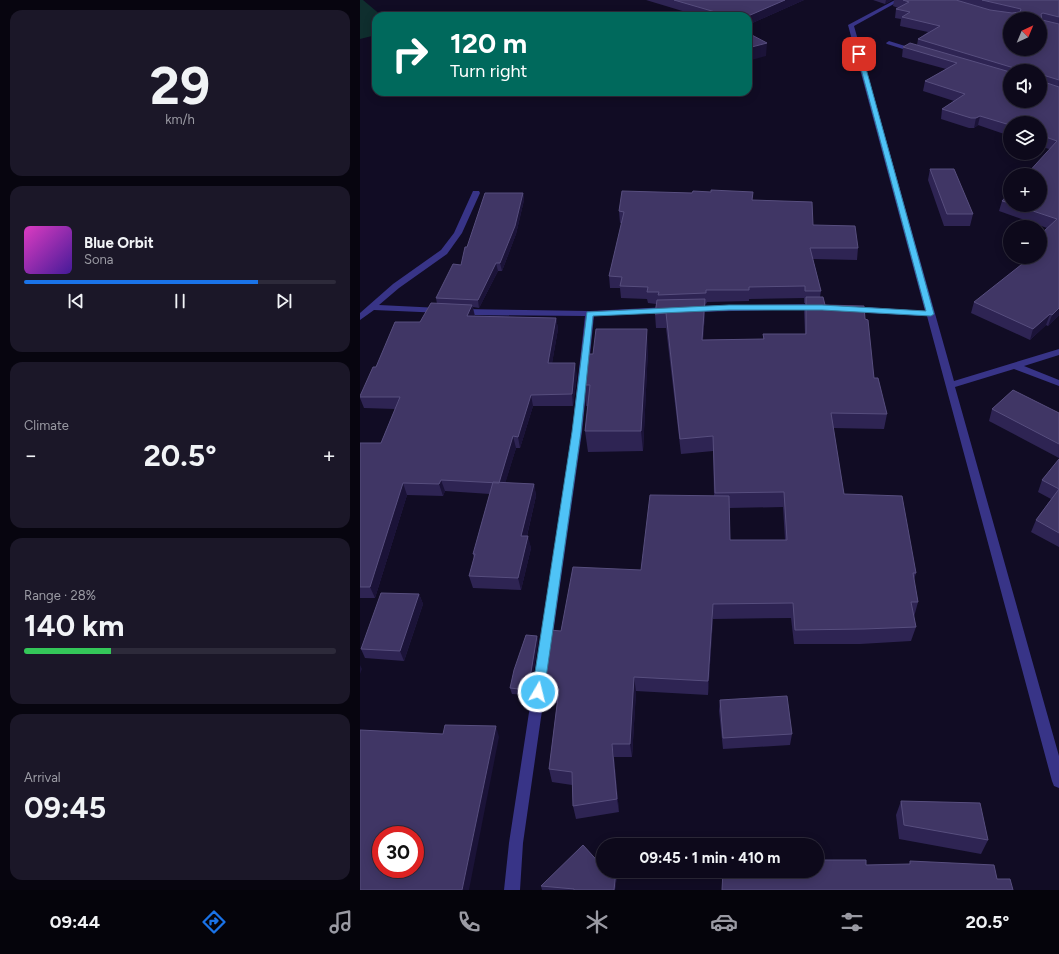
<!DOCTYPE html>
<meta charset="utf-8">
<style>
body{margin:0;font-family:Figtree,sans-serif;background:#1b1728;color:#f1f3f6;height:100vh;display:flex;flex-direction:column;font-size:15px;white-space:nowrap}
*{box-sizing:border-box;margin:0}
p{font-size:13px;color:#9a9aa3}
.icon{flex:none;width:22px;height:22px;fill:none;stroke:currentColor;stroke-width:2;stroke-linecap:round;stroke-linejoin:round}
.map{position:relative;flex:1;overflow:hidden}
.side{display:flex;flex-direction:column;gap:10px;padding:10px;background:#07050f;width:360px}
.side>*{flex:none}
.guide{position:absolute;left:12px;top:12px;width:380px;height:84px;border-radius:12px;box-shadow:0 2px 10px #0003,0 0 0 1px #2d2a3a;background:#00695c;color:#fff;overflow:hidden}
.needle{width:26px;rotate:44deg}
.fabs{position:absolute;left:643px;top:12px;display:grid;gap:8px}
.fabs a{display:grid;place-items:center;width:44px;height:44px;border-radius:50%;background:#0d091b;box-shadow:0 2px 10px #0003,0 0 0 1px #2d2a3a;font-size:20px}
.speed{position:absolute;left:12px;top:826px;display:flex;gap:8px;font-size:20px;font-weight:700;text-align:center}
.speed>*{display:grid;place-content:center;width:52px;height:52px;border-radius:50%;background:#0d091b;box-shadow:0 2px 10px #0003,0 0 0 1px #2d2a3a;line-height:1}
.speed .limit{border:6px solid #d22;background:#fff;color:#111}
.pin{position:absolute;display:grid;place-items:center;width:34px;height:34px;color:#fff;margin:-17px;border-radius:8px;box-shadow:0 2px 6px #0006}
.me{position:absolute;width:44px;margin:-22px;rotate:8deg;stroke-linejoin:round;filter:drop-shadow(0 0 3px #0008)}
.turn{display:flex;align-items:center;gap:14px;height:84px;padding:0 12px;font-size:18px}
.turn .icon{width:52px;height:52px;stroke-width:2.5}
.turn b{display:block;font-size:28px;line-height:34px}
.big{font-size:30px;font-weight:700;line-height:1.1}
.side .tile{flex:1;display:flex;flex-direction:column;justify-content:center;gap:6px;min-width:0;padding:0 14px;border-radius:12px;background:#1b1728}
.side .dial{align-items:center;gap:0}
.dial b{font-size:52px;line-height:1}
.song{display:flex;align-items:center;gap:12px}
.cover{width:48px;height:48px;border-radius:6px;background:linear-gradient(135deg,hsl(310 70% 55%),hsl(260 70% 35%))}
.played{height:4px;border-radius:2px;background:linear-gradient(90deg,#1a73e8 75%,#2d2a3a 75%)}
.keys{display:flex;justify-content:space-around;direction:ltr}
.heat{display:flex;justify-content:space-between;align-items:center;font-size:22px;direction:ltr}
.charge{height:6px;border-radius:3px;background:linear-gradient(90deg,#34c759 28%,#2d2a3a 0)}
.trip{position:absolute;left:236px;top:838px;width:228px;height:40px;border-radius:20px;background:#0d091b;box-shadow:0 2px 10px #0003,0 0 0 1px #2d2a3a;font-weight:700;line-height:40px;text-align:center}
.menu{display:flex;height:64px;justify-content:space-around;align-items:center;background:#05040b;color:#9a9aa3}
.menu .icon{width:28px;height:28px}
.menu .active{color:#1a73e8}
.menu b{font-size:18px;color:#f1f3f6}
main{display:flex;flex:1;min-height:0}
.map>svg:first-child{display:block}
</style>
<main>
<section class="side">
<div class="tile dial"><b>29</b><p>km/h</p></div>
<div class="tile">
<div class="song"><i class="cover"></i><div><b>Blue Orbit</b><p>Sona</p></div></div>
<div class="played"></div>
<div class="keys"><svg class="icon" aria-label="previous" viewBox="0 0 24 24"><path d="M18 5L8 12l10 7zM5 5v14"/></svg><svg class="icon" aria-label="pause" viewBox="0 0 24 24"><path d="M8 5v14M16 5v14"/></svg><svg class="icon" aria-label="next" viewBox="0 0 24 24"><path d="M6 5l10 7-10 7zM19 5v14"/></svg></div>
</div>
<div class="tile"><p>Climate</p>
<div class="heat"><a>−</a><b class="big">20.5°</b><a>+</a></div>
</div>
<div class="tile"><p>Range · 28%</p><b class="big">140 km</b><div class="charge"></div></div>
<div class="tile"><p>Arrival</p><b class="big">09:45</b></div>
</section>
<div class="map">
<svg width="699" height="890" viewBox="0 0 699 890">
<rect width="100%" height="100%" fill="#110c24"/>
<path fill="#0f2e2e" d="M0 0H3L22 16H16V35L0 39Z"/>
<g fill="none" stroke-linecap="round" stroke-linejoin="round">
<path fill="#383487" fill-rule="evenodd" d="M535 0H541L494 26 594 381 699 349V355L664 366 699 380V386L654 369 595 387 699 756V788L694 786 692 781 567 316 491 312 487 309 491 306 565 311 488 25Z
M529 41 558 50 559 51 556 53 527 44 526 43Z
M113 191H119L120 193 102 233 87 254 39 288 19 305 80 308 83 309 84 311 83 313 14 310 0 320V313L33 284 81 250 94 233Z
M457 304 461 307 460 309 331 312 327 309 331 306Z
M307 307 311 310 310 312 234 316 222 432 163 843 160 890H144L149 843 212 432 225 316 102 315 98 312 102 309 230 311Z"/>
</g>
<path fill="#2e2453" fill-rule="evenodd" d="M286 0H444L388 25V16H339Z
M513 0H532L525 4Z
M534 0H699V315L688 326 686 325 670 340 611 313 614 302 680 257V237L681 236 683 232 687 228 639 211 642 201 650 192V205H680L689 149 680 146V123H650V136L618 125 614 128H609L581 119 582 109 594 101 563 91 565 81 586 69 542 57 543 47 557 45 558 39 568 32 540 26 541 19 535 18 536 9 538 8 533 6ZM650 71H680L650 101Z
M570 169 613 214 610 226H584L568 180Z
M163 193 164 200 156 234 142 271H138L119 308 113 307 115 316 196 318 198 329 192 363 217 375 213 406H173L160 448H156L145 483 174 484 176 496 167 536 171 548 161 590 113 588 109 576 114 559 113 554 130 494 85 491 83 496 47 495 15 598H0V443H21L35 409 4 408 0 398V396L16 367 60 322 77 304 76 298 101 265 107 247Z
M392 200 453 225 498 248 497 260 453 259 461 291 460 297 465 305 505 319 514 378 527 414 524 429 473 428 484 494 556 573 554 580 558 602 554 617 556 627 551 641 500 644H434L431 618 353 619 348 695 276 691 272 757H254L259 812 216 819 213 806 212 785 192 782 189 769 197 703H185L181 689 201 631 281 570 354 496 353 451 321 454 306 328H296L295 314 296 304 288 303 287 299 261 298 260 288H250L249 276 262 223H260L259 211ZM444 298V303H445L444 312 445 334H403V339L343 340 345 313V305L346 304 347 302 389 301V299ZM423 507 425 540H370L369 508Z
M288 349 283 451 228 452 225 431 228 406H226L224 385 233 354Z
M632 409 699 413V458L629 421Z
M699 459V547L671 532 676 520 691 499 678 492 682 480Z
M59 594 63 604 44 661 5 658 1 649Z
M177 636 178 642 170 695 152 694 150 688Z
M360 700 432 734 430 745 363 749 359 711Z
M541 801 628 840 621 854 539 839 536 815Z
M243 871H256L257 876 255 890H182L181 886Z"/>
<path fill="#1b1338" d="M425 0H444L388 25V16Z
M526 0H532L525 4Z
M407 43 406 56 388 61V48Z
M620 116 618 125 614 128 616 118Z
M163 193 164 200 156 234 142 271 140 263Z
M136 263 138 271 119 308 118 300Z
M345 299V313L342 354V340Z
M112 305 115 317 107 316Z
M699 308V315L688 326 692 315Z
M690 314 686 325 670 340 673 329Z
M196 318 198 329 190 375 188 363Z
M287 329 288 349 283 451 281 431Z
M215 363 217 375 213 406 212 394Z
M171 395 173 406 160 448 158 437Z
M153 436 156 448 142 494 139 483Z
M81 480 85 491 83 496 79 484Z
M43 483 47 495 15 598 10 587Z
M174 484 176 496 164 548 161 536Z
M168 536 171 548 161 590 158 578Z
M59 594 63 604 44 661 40 651Z
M353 604V619L348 695V681Z
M177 636 178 642 170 695 168 690Z
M0 665 2 669 0 674Z
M274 677 276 691 272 757 270 744Z
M136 726 139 737 109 890H102Z
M252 744 254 757 259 812 257 799Z
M256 871 257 876 255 890H254Z"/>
<path fill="#403665" stroke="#574e7e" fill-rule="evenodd" d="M314 0H425L388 16H369Z
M543 0H596L630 10 652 13 660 12 661 9 622 0H699V17L683 13 681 14 682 20 699 24V80L683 75 681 76V81L699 87V308L692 315 690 314 673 329 614 302 671 257H680V250L681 249H680V237L685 233 683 232 697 219 655 205H680V175H666L697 141 680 135V123H650V125L620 116 616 118H611L582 109 605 94 565 81 597 63 543 47 550 43 650 72V101H680V71H654V68L558 39 580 26 542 17 550 12 536 9 549 2ZM650 19H680V49H650Z
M388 33 407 43 388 48Z
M570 169H594L613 214H587Z
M351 190 393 192 392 200 452 202 453 225 495 226 498 248H450L461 291H445V286L389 287V290H346V293L298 295 299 292H287L288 287 260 286 262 277 249 276 264 212 259 211 262 191 332 193 333 191 351 192Z
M650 192V203L642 201Z
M125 193H163L155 226 140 263H136L118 300 76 298 93 264 101 265 105 247H107Z
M446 297H463L465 305 504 306 505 319 508 320 514 378H518L527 414 471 413 484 494 542 496 556 573H553L558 602H551L556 627 504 629 435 630 433 603 353 604 348 681 274 677 270 744H252L257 799 213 806 212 772 189 769 199 689H181L190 630 201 631 213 567 281 570 290 495 369 496 370 540H427L424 492 355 493 353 436 320 439 306 313 295 314 297 300 345 299 342 340 404 339 403 334H446Z
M71 303 112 305 107 316 196 318 188 363H215L212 394 171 395 158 437 153 436 139 483 81 480 79 484 43 483 10 587H0V443H21L40 397H0V396L13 367H16L35 322H60Z
M236 329H287L281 431H225L230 385H224L227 354H233Z
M653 390 699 413V444L632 409Z
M699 459V533L676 520 699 489 682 480Z
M133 482 174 484 161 536H168L158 578 109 576 115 554H113Z
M21 593 59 594 40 651 1 649Z
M166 635 177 636 168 690 150 688 154 670Z
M427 696 432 734 363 738 360 700Z
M85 725 136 726 102 890H0V730L83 734ZM21 835H55V869H21Z
M541 801 620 803 628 840 544 825Z
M223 845 243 867V871H256L254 890H214V889L181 886Z
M457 860H506V865L550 864V861L634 865 637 879H650L653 890H362L363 871H457Z"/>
<path fill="#4fc3f7" stroke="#337fa1" d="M499 53 502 54 574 314 571 316 462 310H369L233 316 221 432 184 692 182 696 178 698 174 696 172 692 212 432 227 312 369 305H462L566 311 497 54Z"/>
</svg>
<div class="fabs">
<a><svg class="needle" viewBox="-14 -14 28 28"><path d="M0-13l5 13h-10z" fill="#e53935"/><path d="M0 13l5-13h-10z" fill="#9a9aa3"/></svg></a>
<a><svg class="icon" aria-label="sound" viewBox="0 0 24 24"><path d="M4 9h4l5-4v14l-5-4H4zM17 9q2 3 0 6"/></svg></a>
<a><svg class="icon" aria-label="layers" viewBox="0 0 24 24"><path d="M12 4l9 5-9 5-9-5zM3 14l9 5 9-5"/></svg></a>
<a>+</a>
<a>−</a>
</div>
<div class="speed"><div class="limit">30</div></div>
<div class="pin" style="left:499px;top:54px;background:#d93025"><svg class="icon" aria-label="arrive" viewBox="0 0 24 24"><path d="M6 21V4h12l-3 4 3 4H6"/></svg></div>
<svg class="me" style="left:178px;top:692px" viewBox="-20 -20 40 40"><circle r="17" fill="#4fc3f7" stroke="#fff" stroke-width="3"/><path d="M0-11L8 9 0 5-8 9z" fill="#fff"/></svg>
<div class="trip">09:45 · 1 min · 410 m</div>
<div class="guide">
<div class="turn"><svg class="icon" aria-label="right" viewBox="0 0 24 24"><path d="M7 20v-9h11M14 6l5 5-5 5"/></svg><div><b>120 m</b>Turn right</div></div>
</div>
</div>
</main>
<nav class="menu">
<b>09:44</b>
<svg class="icon active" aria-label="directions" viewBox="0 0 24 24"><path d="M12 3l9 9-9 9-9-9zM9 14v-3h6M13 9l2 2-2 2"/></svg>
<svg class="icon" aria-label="music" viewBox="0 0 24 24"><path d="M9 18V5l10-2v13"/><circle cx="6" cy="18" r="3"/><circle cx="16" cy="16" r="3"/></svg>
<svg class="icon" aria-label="phone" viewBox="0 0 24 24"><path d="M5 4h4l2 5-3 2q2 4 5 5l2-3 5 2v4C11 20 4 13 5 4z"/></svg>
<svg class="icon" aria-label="climate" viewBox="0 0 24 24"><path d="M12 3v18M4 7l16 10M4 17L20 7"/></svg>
<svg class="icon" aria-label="car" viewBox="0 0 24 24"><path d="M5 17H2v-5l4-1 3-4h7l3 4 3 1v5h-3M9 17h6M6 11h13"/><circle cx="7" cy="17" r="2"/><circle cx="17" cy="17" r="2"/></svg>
<svg class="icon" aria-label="filters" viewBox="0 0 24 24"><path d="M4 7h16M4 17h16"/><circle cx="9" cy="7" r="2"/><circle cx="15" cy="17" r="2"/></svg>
<b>20.5°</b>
</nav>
